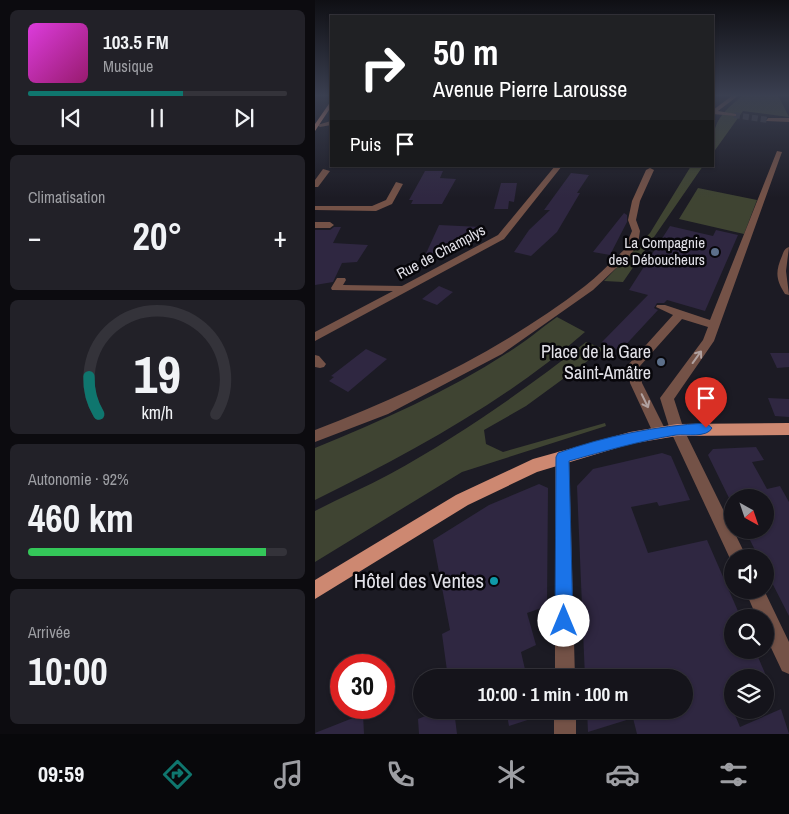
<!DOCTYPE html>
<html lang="fr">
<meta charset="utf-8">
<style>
body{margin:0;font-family:"Archivo Narrow",sans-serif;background:#222128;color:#f1f3f6;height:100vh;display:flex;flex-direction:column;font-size:19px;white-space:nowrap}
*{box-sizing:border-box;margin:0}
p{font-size:16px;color:#9d9ea3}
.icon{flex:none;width:28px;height:28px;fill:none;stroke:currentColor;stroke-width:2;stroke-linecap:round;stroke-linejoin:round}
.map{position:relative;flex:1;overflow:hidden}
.side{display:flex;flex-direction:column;gap:10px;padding:10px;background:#0c0b0f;width:315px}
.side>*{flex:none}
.guide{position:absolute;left:15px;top:15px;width:384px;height:152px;border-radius:0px;box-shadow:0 1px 4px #0004,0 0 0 1px #34333a;background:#202124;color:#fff;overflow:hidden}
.needle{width:32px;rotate:140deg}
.tools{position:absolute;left:409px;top:489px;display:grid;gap:10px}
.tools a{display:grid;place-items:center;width:50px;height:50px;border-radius:50%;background:#15141b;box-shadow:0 1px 4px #0004,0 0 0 1px #34333a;font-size:25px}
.speed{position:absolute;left:15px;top:654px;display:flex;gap:10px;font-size:25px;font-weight:700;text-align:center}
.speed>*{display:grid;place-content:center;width:65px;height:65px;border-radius:50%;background:#15141b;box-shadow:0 1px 4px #0004,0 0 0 1px #34333a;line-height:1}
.speed .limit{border:8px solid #d22;background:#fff;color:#111}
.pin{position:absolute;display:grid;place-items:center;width:42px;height:42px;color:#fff;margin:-51px -21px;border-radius:50% 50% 50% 0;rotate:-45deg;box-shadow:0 0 5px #0007}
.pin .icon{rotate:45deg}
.me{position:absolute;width:55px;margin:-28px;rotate:0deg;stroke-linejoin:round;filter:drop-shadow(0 0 4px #0008)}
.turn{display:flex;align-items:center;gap:18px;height:105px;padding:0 20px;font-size:22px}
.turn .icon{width:65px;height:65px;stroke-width:2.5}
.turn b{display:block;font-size:35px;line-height:42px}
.then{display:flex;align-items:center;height:48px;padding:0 20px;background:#0003;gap:10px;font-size:19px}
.big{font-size:38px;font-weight:700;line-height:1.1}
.side .tile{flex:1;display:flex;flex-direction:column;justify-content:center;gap:8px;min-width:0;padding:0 18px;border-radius:8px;background:#222128}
.side .dial{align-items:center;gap:0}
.dial svg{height:130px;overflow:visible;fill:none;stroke:#34333a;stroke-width:7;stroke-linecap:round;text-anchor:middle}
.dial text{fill:#f1f3f6;stroke:none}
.song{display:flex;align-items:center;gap:15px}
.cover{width:60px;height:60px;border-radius:8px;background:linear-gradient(135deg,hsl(300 70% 55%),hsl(320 70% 35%))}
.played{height:5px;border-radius:2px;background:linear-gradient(90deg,#0f766e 60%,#34333a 60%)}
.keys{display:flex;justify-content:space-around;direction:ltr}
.heat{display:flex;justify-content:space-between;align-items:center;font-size:28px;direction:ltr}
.charge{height:8px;border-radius:4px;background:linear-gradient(90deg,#34c759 92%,#34333a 0)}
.trip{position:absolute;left:98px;top:669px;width:280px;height:50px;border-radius:25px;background:#15141b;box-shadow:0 1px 4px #0004,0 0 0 1px #34333a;font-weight:700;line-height:50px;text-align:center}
.menu{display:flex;height:80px;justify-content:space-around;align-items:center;background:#08080b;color:#9d9ea3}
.menu .icon{width:35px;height:35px}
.menu .on{color:#0f766e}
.menu b{font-size:22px;color:#f1f3f6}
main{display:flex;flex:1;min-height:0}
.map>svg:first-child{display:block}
</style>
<main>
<section class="side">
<div class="tile">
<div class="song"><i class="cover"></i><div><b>103.5 FM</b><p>Musique</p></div></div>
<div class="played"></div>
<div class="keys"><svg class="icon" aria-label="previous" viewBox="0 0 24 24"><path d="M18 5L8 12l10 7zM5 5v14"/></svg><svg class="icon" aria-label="pause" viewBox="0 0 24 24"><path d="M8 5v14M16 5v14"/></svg><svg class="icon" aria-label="next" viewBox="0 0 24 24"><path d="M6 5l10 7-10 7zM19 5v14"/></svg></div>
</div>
<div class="tile"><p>Climatisation</p>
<div class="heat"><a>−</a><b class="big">20°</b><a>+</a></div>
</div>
<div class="tile dial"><svg viewBox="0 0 100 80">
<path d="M14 69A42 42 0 1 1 86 69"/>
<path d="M14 69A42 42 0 0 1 8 46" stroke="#0f766e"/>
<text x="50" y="56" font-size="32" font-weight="700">19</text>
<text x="50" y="72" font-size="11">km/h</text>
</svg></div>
<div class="tile"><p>Autonomie · 92%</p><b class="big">460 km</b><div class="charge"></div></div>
<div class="tile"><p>Arrivée</p><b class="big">10:00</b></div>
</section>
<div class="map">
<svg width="474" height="734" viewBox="0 0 474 734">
<rect width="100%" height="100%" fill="#1c1b24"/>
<path fill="#3f4432" d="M428 95H463L474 117 428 111 398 153C397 121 405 115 428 95Z
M376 166H388L308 282 289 281 335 233Z
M383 188 442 200 429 234 364 219Z
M242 317 270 332C190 402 95 453 0 500V448C66 421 132 392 192 353 209 343 225 329 242 317Z
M271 342 289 349 211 406 169 430 171 444 188 452 290 423 291 426 147 472 0 562V511C25 498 51 487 75 474 144 436 210 390 271 342Z"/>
<path fill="#2f2741" d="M110 171H128L125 178 141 179 127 204H96L98 200H94Z
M256 173 274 175 262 193H265L242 232 216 256 199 252 214 230 235 210H229Z
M186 183H202L199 202 194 201 193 209H179Z
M309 213 312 215V222L295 255 278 252Z
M124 225 166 227 162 240H142L103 271Z
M355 226 398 236 401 230 423 235 390 311 352 300 349 303H342L339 308 343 310 305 351 287 342 333 295 314 290Z
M19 227H26L18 243 53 245 42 262 27 263 18 282 0 285V230H15Z
M124 286 138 292 122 305 107 299Z
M51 349 72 359 33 392 14 381 19 377 16 376Z
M455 353H474V367L462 368Z
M453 398 474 399V417L460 416Z
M441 447 449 460 437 462 452 489 465 486 474 502V616L450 569V558H444L430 530H450V498H414L393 455 398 449Z
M347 453 356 456 375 500 344 506 342 502 316 507 333 553 392 540 426 618H418V650H440L452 678H418V687L410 690 418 710 425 727 466 709 474 734H322L318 718 273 732 272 710H369V678H270L262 486 278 469Z
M224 484 233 488 232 606 212 613 221 645 206 652 212 678H133L127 634 135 630 118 540 174 505Z
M125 710H139L142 734H104L103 719Z
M191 710H233L234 713 194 726Z
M48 714 49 734H1L0 733Z"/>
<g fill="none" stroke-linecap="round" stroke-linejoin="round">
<path stroke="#3a3941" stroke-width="6" stroke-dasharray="6 3" stroke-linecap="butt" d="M419 115 453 120"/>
<path fill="#745247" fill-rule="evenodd" d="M418 95H424L403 111 421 114V116L398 114V110Z
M453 118H474V122L451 121Z
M16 121V125L5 127 2 125Z
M462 151 467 152 399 341 359 399 369 430 432 558H418V565L355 430 345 398 388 340 393 327 367 319 325 366 327 383 352 433 350 437 345 439 340 437 315 383 313 365 358 315 341 307 342 305H350L395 320Z
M240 166H247L189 239 0 341V332L78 291 17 290 16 288 22 278H30L31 280 28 285 87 286 183 235Z
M335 168 339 170 325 201 321 220 325 231 323 244 316 254 278 290 187 354 73 414 0 442V430C95 394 190 348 270 286 284 275 296 262 309 250L317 231 313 220 317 201 331 170Z
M8 169 15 171 3 187H0V180Z
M81 182 88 184 77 204 61 211 0 210V206H57L71 200Z
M0 222H15L19 225 15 228H0Z
M474 247 471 271 474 295 470 294C461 280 460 272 467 256 469 251 469 249 474 247Z
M0 355 4 356 11 364 9 367 5 368 0 367Z
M247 451 252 452 254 457 260 678H240V457L242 452Z
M430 590H449L474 642V674L467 671 450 635V618H442Z
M239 710H261V734H239Z"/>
<path fill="#cd8871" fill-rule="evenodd" d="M16 101V107L0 131V124Z
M474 423V435L362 436 315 444 222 472 153 505 0 599V580L141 495 218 459 315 432 362 424Z"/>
</g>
<defs><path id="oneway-shaft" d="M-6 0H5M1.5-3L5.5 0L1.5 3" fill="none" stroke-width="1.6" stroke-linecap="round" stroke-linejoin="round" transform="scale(1.25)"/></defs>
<g stroke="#b0a1a0">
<use href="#oneway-shaft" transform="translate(382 357) rotate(-54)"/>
<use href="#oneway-shaft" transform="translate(330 401) rotate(64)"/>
</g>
<linearGradient id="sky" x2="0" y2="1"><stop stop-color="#0f0f14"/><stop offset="0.48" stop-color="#3a3f50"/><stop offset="1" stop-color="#3a3f50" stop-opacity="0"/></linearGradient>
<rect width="474" height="198" fill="url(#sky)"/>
<path fill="#1a73e8" stroke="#114b97" d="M391 423 397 428C392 438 371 434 361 435 324 441 290 451 254 461L258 621 255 627 249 630 243 627 240 621 241 457 243 453C290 436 341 426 391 423Z"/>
<g fill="#5c6f8a" stroke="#07060a" stroke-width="2">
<circle cx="400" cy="252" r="5"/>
<circle cx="346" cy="362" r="5"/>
</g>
<circle fill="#0f9aa8" stroke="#07060a" stroke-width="2" cx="179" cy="581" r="5"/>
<g text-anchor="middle" stroke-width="5" stroke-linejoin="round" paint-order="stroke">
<g font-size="15" fill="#e2e1e8" stroke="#07060a" text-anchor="end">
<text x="390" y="248">La Compagnie<tspan x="390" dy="17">des Déboucheurs</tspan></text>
</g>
<g font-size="15" fill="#e2e1e8" stroke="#07060a">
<text transform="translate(126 252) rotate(-28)" y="5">Rue de Champlys</text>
</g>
<g font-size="18" fill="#e2e1e8" stroke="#07060a" text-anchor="end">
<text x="336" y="358">Place de la Gare<tspan x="336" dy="21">Saint-Amâtre</tspan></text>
</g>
<g font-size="21" fill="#e2e1e8" stroke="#07060a" text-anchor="end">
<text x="169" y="588">Hôtel des Ventes</text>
</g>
</g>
</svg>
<div class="tools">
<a><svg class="needle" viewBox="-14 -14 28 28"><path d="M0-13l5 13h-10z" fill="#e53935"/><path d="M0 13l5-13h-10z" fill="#9d9ea3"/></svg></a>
<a><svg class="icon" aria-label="sound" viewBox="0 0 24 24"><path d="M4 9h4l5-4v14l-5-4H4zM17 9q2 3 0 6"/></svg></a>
<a><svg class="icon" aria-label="search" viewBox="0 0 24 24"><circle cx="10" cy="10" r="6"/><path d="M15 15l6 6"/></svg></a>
<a><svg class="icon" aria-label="layers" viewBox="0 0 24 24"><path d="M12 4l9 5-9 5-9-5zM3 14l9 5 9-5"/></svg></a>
</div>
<div class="speed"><div class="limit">30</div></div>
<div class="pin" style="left:391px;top:428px;background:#d93025"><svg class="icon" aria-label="arrive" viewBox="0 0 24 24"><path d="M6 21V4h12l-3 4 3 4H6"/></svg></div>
<svg class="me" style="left:249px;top:621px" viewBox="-20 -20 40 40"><circle r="19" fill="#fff"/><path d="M0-13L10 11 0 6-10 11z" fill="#1a73e8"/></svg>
<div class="trip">10:00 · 1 min · 100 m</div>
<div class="guide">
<div class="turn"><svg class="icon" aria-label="right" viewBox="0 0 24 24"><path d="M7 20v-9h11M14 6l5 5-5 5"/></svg><div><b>50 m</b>Avenue Pierre Larousse</div></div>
<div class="then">Puis<svg class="icon" aria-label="arrive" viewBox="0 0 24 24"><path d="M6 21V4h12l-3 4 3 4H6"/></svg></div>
</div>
</div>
</main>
<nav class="menu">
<b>09:59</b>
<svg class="icon on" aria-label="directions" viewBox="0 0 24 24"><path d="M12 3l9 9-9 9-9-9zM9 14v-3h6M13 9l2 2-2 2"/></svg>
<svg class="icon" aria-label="music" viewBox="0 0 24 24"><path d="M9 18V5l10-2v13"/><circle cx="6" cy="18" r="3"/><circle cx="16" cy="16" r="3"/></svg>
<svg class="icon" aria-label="phone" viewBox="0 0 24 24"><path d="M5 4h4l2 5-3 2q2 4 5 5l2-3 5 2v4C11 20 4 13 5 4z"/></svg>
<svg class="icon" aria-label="climate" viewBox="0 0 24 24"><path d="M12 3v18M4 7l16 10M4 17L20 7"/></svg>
<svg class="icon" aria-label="car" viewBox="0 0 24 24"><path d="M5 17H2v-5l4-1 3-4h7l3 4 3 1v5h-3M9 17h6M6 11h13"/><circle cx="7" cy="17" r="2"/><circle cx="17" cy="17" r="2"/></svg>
<svg class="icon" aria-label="filters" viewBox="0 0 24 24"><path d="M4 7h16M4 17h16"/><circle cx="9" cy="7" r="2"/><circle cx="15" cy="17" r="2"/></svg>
</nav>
